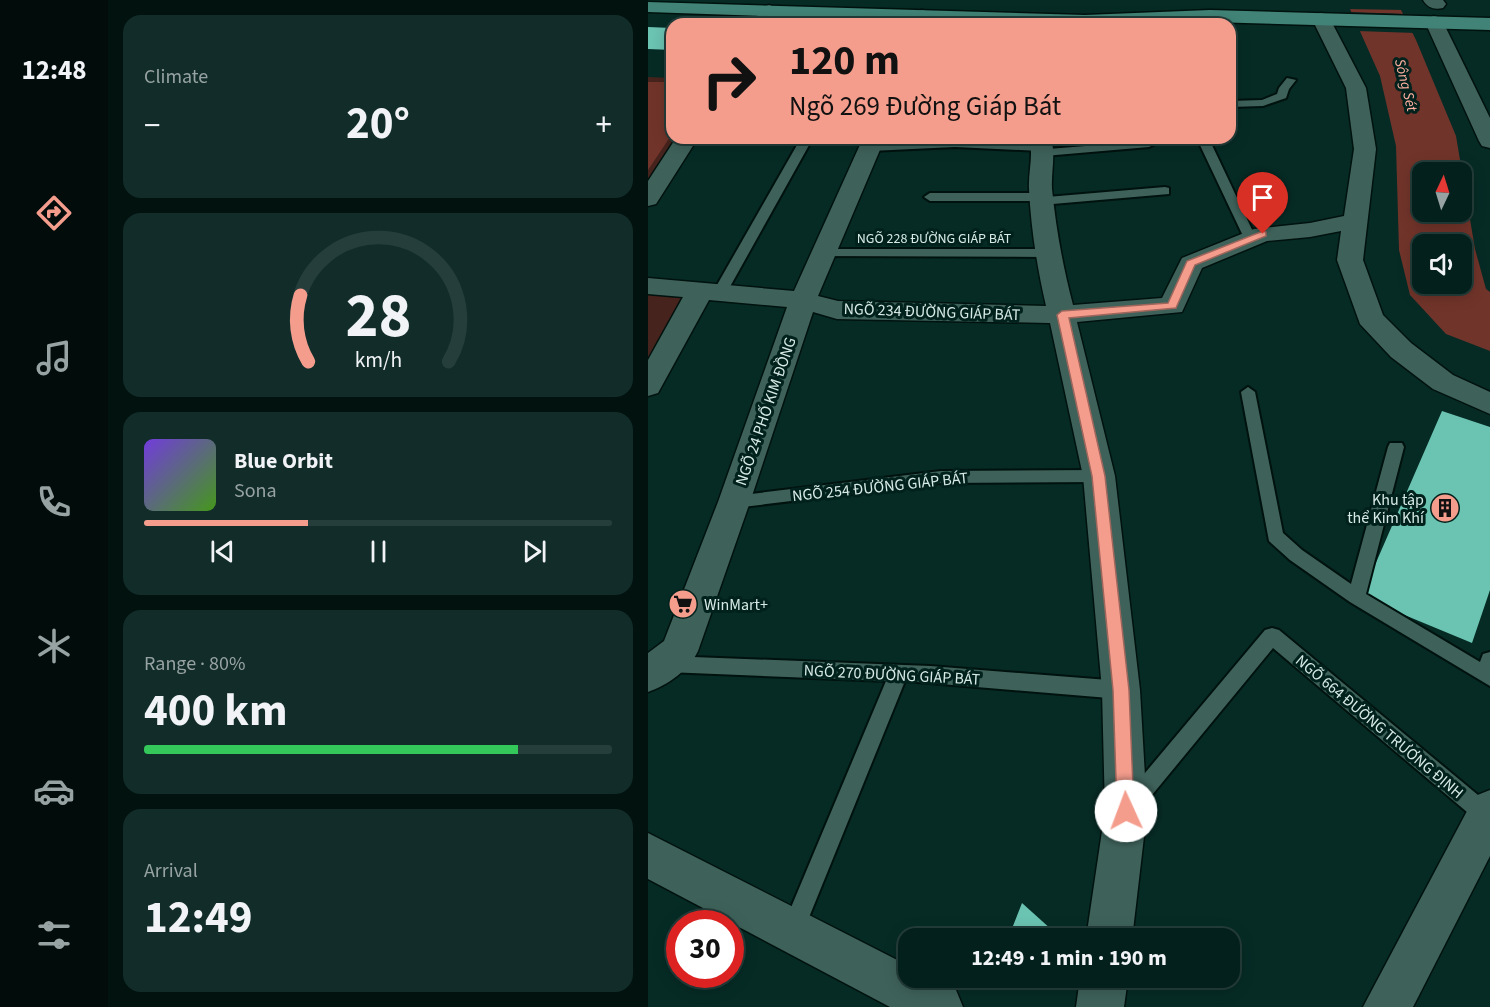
<!DOCTYPE html>
<meta charset="utf-8">
<style>
body{margin:0;font-family:"Source Sans 3",sans-serif;background:#122d29;color:#f1f3f6;height:100vh;display:flex;flex-direction:column;font-size:22px;white-space:nowrap}
*{box-sizing:border-box;margin:0}
p{font-size:20px;color:#97a3a3}
.icon{flex:none;width:33px;height:33px;fill:none;stroke:currentColor;stroke-width:2;stroke-linecap:round;stroke-linejoin:round}
.map{position:relative;flex:1;overflow:hidden}
.details{display:flex;flex-direction:column;gap:15px;padding:15px;background:#02120f;width:540px}
.details>*{flex:none}
.hud{position:absolute;left:18px;top:18px;width:570px;height:126px;border-radius:18px;box-shadow:0 3px 15px #0003,0 0 0 2px #253e3b;background:#f49d8d;color:#111;overflow:hidden}
.needle{width:39px;rotate:4deg}
.buttons{position:absolute;left:764px;top:162px;display:grid;gap:12px}
.buttons a{display:grid;place-items:center;width:60px;height:60px;border-radius:12px;background:#04201c;box-shadow:0 3px 15px #0003,0 0 0 2px #253e3b;font-size:30px}
.speed{position:absolute;left:18px;top:910px;display:flex;gap:12px;font-size:30px;font-weight:700;text-align:center}
.speed>*{display:grid;place-content:center;width:78px;height:78px;border-radius:50%;background:#04201c;box-shadow:0 3px 15px #0003,0 0 0 2px #253e3b;line-height:1}
.speed .limit{border:9px solid #d22;background:#fff;color:#111}
.pin{position:absolute;display:grid;place-items:center;width:51px;height:51px;color:#fff;margin:-62px -26px;border-radius:50% 50% 50% 0;rotate:-45deg;box-shadow:0 0 6px #0007}
.pin .icon{rotate:45deg}
.me{position:absolute;width:66px;margin:-33px;rotate:358deg;stroke-linejoin:round;filter:drop-shadow(0 0 4px #0008)}
.turn{display:flex;align-items:center;gap:21px;height:126px;padding:0 24px;font-size:27px}
.turn .icon{width:78px;height:78px;stroke-width:2.5}
.turn b{display:block;font-size:42px;line-height:51px}
.big{font-size:45px;font-weight:700;line-height:1.1}
.details .tile{flex:1;display:flex;flex-direction:column;justify-content:center;gap:9px;min-width:0;padding:0 21px;border-radius:18px;background:#122d29}
.details .dial{align-items:center;gap:0}
.dial svg{height:156px;overflow:visible;fill:none;stroke:#253e3b;stroke-width:7;stroke-linecap:round;text-anchor:middle}
.dial text{fill:#f1f3f6;stroke:none}
.song{display:flex;align-items:center;gap:18px}
.cover{width:72px;height:72px;border-radius:9px;background:linear-gradient(135deg,hsl(260 70% 55%),hsl(100 70% 35%))}
.played{height:6px;border-radius:3px;background:linear-gradient(90deg,#f49d8d 35%,#253e3b 35%)}
.keys{display:flex;justify-content:space-around;direction:ltr}
.heat{display:flex;justify-content:space-between;align-items:center;font-size:33px;direction:ltr}
.charge{height:9px;border-radius:4px;background:linear-gradient(90deg,#34c759 80%,#253e3b 0)}
.trip{position:absolute;left:250px;top:928px;width:342px;height:60px;border-radius:18px;background:#04201c;box-shadow:0 3px 15px #0003,0 0 0 2px #253e3b;font-weight:700;line-height:60px;text-align:center}
main{display:flex;flex:1;min-height:0}
.menu{display:flex;flex-direction:column;width:108px;justify-content:space-around;align-items:center;background:#020d0b;color:#97a3a3}
.menu .icon{width:42px;height:42px}
.menu .on{color:#f49d8d}
.menu b{font-size:27px;color:#f1f3f6}
.map>svg:first-child{display:block}
</style>
<main>
<nav class="menu">
<b>12:48</b>
<svg class="icon on" aria-label="directions" viewBox="0 0 24 24"><path d="M12 3l9 9-9 9-9-9zM9 14v-3h6M13 9l2 2-2 2"/></svg>
<svg class="icon" aria-label="music" viewBox="0 0 24 24"><path d="M9 18V5l10-2v13"/><circle cx="6" cy="18" r="3"/><circle cx="16" cy="16" r="3"/></svg>
<svg class="icon" aria-label="phone" viewBox="0 0 24 24"><path d="M5 4h4l2 5-3 2q2 4 5 5l2-3 5 2v4C11 20 4 13 5 4z"/></svg>
<svg class="icon" aria-label="climate" viewBox="0 0 24 24"><path d="M12 3v18M4 7l16 10M4 17L20 7"/></svg>
<svg class="icon" aria-label="car" viewBox="0 0 24 24"><path d="M5 17H2v-5l4-1 3-4h7l3 4 3 1v5h-3M9 17h6M6 11h13"/><circle cx="7" cy="17" r="2"/><circle cx="17" cy="17" r="2"/></svg>
<svg class="icon" aria-label="filters" viewBox="0 0 24 24"><path d="M4 7h16M4 17h16"/><circle cx="9" cy="7" r="2"/><circle cx="15" cy="17" r="2"/></svg>
</nav>
<section class="details">
<div class="tile"><p>Climate</p>
<div class="heat"><a>−</a><b class="big">20°</b><a>+</a></div>
</div>
<div class="tile dial"><svg viewBox="0 0 100 80">
<path d="M14 69A42 42 0 1 1 86 69"/>
<path d="M14 69A42 42 0 0 1 10 35" stroke="#f49d8d"/>
<text x="50" y="56" font-size="32" font-weight="700">28</text>
<text x="50" y="72" font-size="11">km/h</text>
</svg></div>
<div class="tile">
<div class="song"><i class="cover"></i><div><b>Blue Orbit</b><p>Sona</p></div></div>
<div class="played"></div>
<div class="keys"><svg class="icon" aria-label="previous" viewBox="0 0 24 24"><path d="M18 5L8 12l10 7zM5 5v14"/></svg><svg class="icon" aria-label="pause" viewBox="0 0 24 24"><path d="M8 5v14M16 5v14"/></svg><svg class="icon" aria-label="next" viewBox="0 0 24 24"><path d="M6 5l10 7-10 7zM19 5v14"/></svg></div>
</div>
<div class="tile"><p>Range · 80%</p><b class="big">400 km</b><div class="charge"></div></div>
<div class="tile"><p>Arrival</p><b class="big">12:49</b></div>
</section>
<div class="map">
<svg width="842" height="1007" viewBox="0 0 842 1007">
<rect width="100%" height="100%" fill="#062b25"/>
<path fill="#47231d" d="M0 77 24 78V138H33L0 189Z
M0 291 42 295 0 371Z"/>
<path fill="#71342a" fill-rule="evenodd" d="M698 0H748L768 40 808 136 827 249 838 289 842 292V351L798 334 762 295 751 250 748 146 732 76ZM774 172H813V212H774ZM774 244H813V284H774Z
M0 82H24V134L0 170Z"/>
<path fill="#062b25" d="M695 0H752L757 10 699 9Z
M700 12 759 14 768 33 709 31Z"/>
<path fill="#6bc3b1" d="M137 17 251 20 250 24H132Z
M0 27 24 28V50L0 49Z
M794 411 842 427V590L824 643 713 597Z
M374 903 414 939H371L363 931Z
M415 978H443L439 999Z"/>
<g fill="none" stroke-linecap="round" stroke-linejoin="round">
<g stroke="#00120e" stroke-width="4">
<path id="service" d="M639 78 648 80 641 89 638 98 615 106 582 107V101L614 100 629 94 631 88Z
M153 138H165L79 292 77 295H67L65 292Z
M557 140 563 143 608 238 606 241H598L596 238 551 143Z
M307 141 395 145 399 146 400 149 501 141 507 144 501 147 396 156 392 155V151L307 147 222 151 216 148 222 145Z
M517 187 521 188V194L393 205 387 201H282L276 197 282 193H393L399 197Z
M173 249H399L405 253 399 257 168 256 167 253Z
M600 387 607 392 635 533 654 550 703 584 740 447 742 443H754L756 447 718 594 832 662 835 654 842 652V686L702 602 642 560 621 541 593 392Z
M451 470 457 472 459 476 457 480 451 482 293 483 86 508 80 506 78 502 80 498 86 496 293 471Z
M624 628 631 630 842 805V825L832 823 625 648 490 812 483 815 476 812 473 805 476 798 617 630Z
M19 656 282 666 473 681 480 684 483 690 480 696 473 699 257 681 153 937 145 940 137 937 134 929 238 681 19 672 12 670 10 664 12 658Z"/>
</g>
<g stroke="#00120e" stroke-width="3">
<path id="minor" d="M121 5 127 7 130 11 122 24H104L115 7Z
M274 10 301 17 304 24H261L267 12Z
M673 13 680 15 682 19 718 88 728 149 715 260 735 315 763 343 805 375 842 392V414L785 389 743 357 712 324 689 260 693 231 662 237 619 241 554 268 534 312 429 322 467 476 492 690 499 811 484 939H438L457 811 454 690 435 476 402 323 189 319 165 312 102 502 50 651C41 670 20 685 0 692V653L16 641 70 502 139 307 61 300 10 393 0 396V360L35 297 0 294V278L146 291 215 138H237L170 296 190 301 398 306C389 267 383 229 381 189 380 171 386 156 381 138H403C408 156 403 171 404 189 408 229 415 267 425 305L514 298 534 258 606 229 662 223 696 216 706 149 698 88 664 19 666 15Z
M786 16 793 18 795 22 842 118V148L834 146 831 141 777 22 779 18Z
M28 138H50L8 204 0 206V181Z
M0 833 261 966V978H285L308 990 315 1007H242L0 879Z
M432 978H480L476 1007H428Z"/>
</g>
<g stroke="#00120e" stroke-width="3">
<path id="tertiary" d="M775 0H795L798 4 795 8C786 10 780 8 775 0Z"/>
</g>
<g stroke="#00120e" stroke-width="3">
<path id="secondary" d="M842 790V856L765 1007H715L827 796Z"/>
</g>
<g stroke="#00120e" stroke-width="3">
<path id="primary" d="M0 2 437 15 562 10 842 18V30L562 22 356 24 0 12Z"/>
</g>
<use href="#service" fill="#3e625a" fill-rule="evenodd"/>
<use href="#minor" fill="#3e625a" fill-rule="evenodd"/>
<use href="#tertiary" fill="#3e625a" fill-rule="evenodd"/>
<use href="#secondary" fill="#3e625a" fill-rule="evenodd"/>
<use href="#primary" fill="#418477" fill-rule="evenodd"/>
</g>
<path fill="#f49d8d" stroke="#9f665c" stroke-width="1.5" d="M615 231 618 232V236L547 265 528 308 421 318 457 476 481 690 486 811 484 817 478 820 472 817 469 811 465 690 444 476 409 315 414 311 520 303 539 261Z"/>
<defs>
<g id="building-disc" transform="scale(1.5)"><circle r="9.5" fill="#f49d8d" stroke="#00211c"/><path d="M-4-6H4V6H1V3H-1V6H-4ZM-2.5-4.3h1.7v1.8h-1.7ZM.8-4.3h1.7v1.8H.8ZM-2.5-1h1.7V.8h-1.7ZM.8-1h1.7V.8H.8Z" fill="#111"/></g>
<g id="supermarket-disc" transform="scale(1.5)"><circle r="9.5" fill="#f49d8d" stroke="#00211c"/><path d="M-6-5.5h2.5l.6 2H6L4.5 2H-2.5L-4.4-4H-6ZM-1.5 3.2a1.3 1.3 0 1 0 .1 0ZM3 3.2a1.3 1.3 0 1 0 .1 0Z" fill="#111"/></g>
</defs>
<g fill-rule="evenodd">
<use href="#building-disc" x="797" y="508"/>
<use href="#supermarket-disc" x="35" y="604"/>
</g>
<g text-anchor="middle" stroke-width="6" stroke-linejoin="round" paint-order="stroke">
<g font-size="14" fill="#d7eae5" stroke="#00211c">
<text x="286" y="243">NGÕ 228 ĐƯỜNG GIÁP BÁT</text>
</g>
<g font-size="15" font-style="italic" fill="#ffb0a1" stroke="#00211c">
<text transform="translate(758 85) rotate(76)" y="5">Sông Sét</text>
</g>
<g font-size="16" fill="#d7eae5" stroke="#00211c">
<text transform="translate(284 311) rotate(2)" y="6">NGÕ 234 ĐƯỜNG GIÁP BÁT</text>
<text transform="translate(117 411) rotate(-71)" y="6">NGÕ 24 PHỐ KIM ĐỒNG</text>
<text transform="translate(232 486) rotate(-6)" y="6">NGÕ 254 ĐƯỜNG GIÁP BÁT</text>
<text transform="translate(244 674) rotate(3)" y="6">NGÕ 270 ĐƯỜNG GIÁP BÁT</text>
<text transform="translate(732 726) rotate(40)" y="6">NGÕ 664 ĐƯỜNG TRƯƠNG ĐỊNH</text>
</g>
<g font-size="16" fill="#d7eae5" stroke="#00211c" text-anchor="end">
<text x="776" y="505">Khu tập<tspan x="776" dy="18">thể Kim Khí</tspan></text>
<text x="56" y="610" text-anchor="start">WinMart+</text>
</g>
</g>
</svg>
<div class="buttons">
<a><svg class="needle" viewBox="-14 -14 28 28"><path d="M0-13l5 13h-10z" fill="#e53935"/><path d="M0 13l5-13h-10z" fill="#97a3a3"/></svg></a>
<a><svg class="icon" aria-label="sound" viewBox="0 0 24 24"><path d="M4 9h4l5-4v14l-5-4H4zM17 9q2 3 0 6"/></svg></a>
</div>
<div class="speed"><div class="limit">30</div></div>
<div class="pin" style="left:615px;top:234px;background:#d93025"><svg class="icon" aria-label="arrive" viewBox="0 0 24 24"><path d="M6 21V4h12l-3 4 3 4H6"/></svg></div>
<svg class="me" style="left:478px;top:811px" viewBox="-20 -20 40 40"><circle r="19" fill="#fff"/><path d="M0-13L10 11 0 6-10 11z" fill="#f49d8d"/></svg>
<div class="trip">12:49 · 1 min · 190 m</div>
<div class="hud">
<div class="turn"><svg class="icon" aria-label="right" viewBox="0 0 24 24"><path d="M7 20v-9h11M14 6l5 5-5 5"/></svg><div><b>120 m</b>Ngõ 269 Đường Giáp Bát</div></div>
</div>
</div>
</main>
